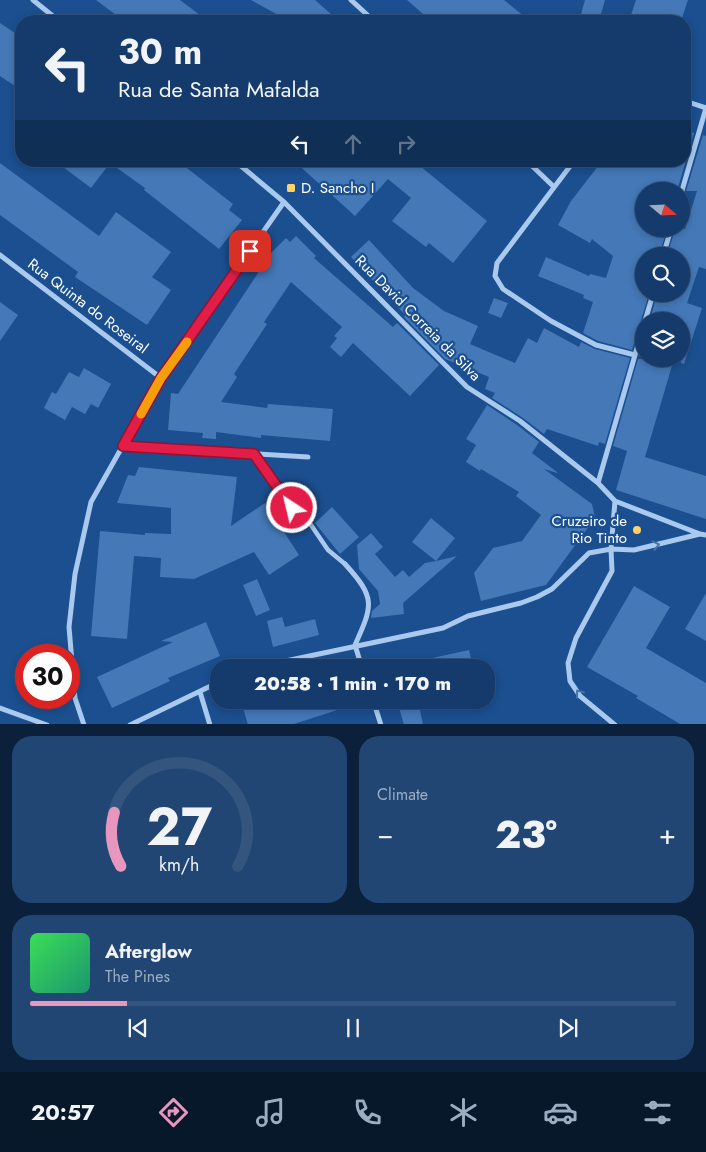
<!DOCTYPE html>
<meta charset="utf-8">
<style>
body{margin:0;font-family:Jost,sans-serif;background:#214673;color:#f1f3f6;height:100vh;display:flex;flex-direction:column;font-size:19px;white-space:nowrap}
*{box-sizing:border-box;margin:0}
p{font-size:16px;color:#9dadc1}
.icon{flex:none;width:28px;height:28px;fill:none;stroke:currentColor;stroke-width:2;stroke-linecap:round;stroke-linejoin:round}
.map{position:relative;height:724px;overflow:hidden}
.details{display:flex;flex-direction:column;gap:12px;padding:12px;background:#0b203b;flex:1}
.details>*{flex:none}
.guide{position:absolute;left:15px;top:15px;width:676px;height:152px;border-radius:20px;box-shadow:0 2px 8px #0003,0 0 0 1px #33557e;background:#143b6b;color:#f1f3f6;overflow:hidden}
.needle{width:32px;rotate:109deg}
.tools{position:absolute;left:635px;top:182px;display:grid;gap:10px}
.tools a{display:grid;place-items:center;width:55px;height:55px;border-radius:50%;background:#143b6b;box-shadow:0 2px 8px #0003,0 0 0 1px #33557e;font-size:25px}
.speed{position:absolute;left:15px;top:644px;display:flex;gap:10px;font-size:25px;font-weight:700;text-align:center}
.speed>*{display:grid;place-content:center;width:65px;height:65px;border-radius:50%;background:#143b6b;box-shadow:0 2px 8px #0003,0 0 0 1px #33557e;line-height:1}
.speed .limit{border:8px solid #d22;background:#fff;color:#111}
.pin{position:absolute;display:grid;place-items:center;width:42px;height:42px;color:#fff;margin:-21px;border-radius:10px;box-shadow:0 2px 8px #0006}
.me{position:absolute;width:55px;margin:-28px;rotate:325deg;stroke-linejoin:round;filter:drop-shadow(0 0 4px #0008)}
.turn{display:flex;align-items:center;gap:18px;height:105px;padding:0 20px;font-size:22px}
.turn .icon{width:65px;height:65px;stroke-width:2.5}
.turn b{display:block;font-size:35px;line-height:42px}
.lanes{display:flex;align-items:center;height:48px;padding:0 20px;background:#0003;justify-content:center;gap:25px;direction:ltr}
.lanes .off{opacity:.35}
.big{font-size:38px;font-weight:800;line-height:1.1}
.details .tile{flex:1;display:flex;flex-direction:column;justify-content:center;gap:8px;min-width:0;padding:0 18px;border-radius:20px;background:#214673}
.details .dial{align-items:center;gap:0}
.dial svg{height:130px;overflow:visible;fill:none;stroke:#33557e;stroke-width:7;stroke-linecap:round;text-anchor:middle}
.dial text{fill:#f1f3f6;stroke:none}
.song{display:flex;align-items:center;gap:15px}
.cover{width:60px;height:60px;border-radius:8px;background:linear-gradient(135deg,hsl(130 70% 55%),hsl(160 70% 35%))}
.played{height:5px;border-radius:2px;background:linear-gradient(90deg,#e797bd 15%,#33557e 15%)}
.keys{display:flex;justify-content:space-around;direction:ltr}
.heat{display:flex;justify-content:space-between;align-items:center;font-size:28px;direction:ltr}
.details .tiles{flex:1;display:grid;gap:12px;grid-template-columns:1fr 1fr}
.tile:last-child{grid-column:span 2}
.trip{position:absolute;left:210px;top:659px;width:285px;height:50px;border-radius:20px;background:#143b6b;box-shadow:0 2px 8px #0003,0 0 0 1px #33557e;font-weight:800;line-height:50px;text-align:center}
.dock{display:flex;height:80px;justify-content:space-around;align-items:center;background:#08182b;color:#9dadc1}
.dock .icon{width:35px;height:35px}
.dock .on{color:#e797bd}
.dock b{font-size:22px;color:#f1f3f6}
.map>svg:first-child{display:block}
</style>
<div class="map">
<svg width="706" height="725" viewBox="0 0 706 725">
<rect width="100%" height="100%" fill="#1b4f8f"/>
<path fill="#4478b7" d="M96 0H180L208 21H124Z
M251 0H315L339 21H275L280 16Z
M407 0H504L530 21H418L423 14Z
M585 0H605L599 21H579Z
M636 0H688L681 21H629Z
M0 23 21 37V90L0 76Z
M685 130 694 133 677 191H644V229H667L659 256H644V294H649L632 350 598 341 583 333 593 302 583 298 584 295 538 276 546 257 589 276 590 274 606 278 613 256 592 239 590 243 558 225 571 201 602 161H685Z
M703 135 706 136V269L699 267 687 303 702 308 684 364 681 363V321H666L651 316 657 294H681V256H667L675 229H685L697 191H686Z
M55 161H178L233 204 229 210 242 220 219 249 144 190 145 188 110 163 91 188Z
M294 161H414L487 221 453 263 429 243 426 247 392 221 411 198 388 179 355 216Z
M0 163 99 236 116 212 171 252 152 277 171 290 147 325 75 277 78 272 0 215Z
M296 236 316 256 314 258 393 327 397 323 439 365 410 396 353 343 341 357 330 347 337 338 334 336 342 327 291 282 264 322 267 324 234 374 237 377 221 402 267 408 268 404 333 409 330 441 261 435V438L216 432V439L202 438 203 433 168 430 171 393 178 394 264 264 262 262 286 238 290 242Z
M369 240 413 288 444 311 478 326 470 344 515 363 528 338 537 343 544 328 579 347 581 342 595 349 630 358 605 444 599 442 598 446 547 429 544 434 523 418 492 398 495 393 485 389 489 377 445 359 404 317 405 315 351 257Z
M494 298 508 303 501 318 488 313Z
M0 302 18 315 0 341Z
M638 359H674L645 457 706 476V519L616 490 627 451 613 446Z
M84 368 111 384 98 408 91 404 85 414 72 407 65 420 44 408 52 392 56 394 69 372 79 377Z
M487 405 517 425 539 442 532 453 557 472V473L544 469 592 504 595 518 546 585 481 601 474 573 493 548 522 541 541 515 516 496 519 492 481 469 480 471 466 462 476 445 466 439Z
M139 467 237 477 231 526 265 503 299 555 269 575 254 552 194 579 160 577 161 558 134 556 127 639 91 636 100 531 145 535V533L171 534V508L117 503 128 475 135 476Z
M332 507 359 537 340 554 315 523Z
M431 518 455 538 436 561 457 556 403 603 404 614 371 618 372 611 380 604 378 591 359 569 357 545 371 533 383 547 375 554 395 577 403 570 409 577 425 563 436 561 412 542Z
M257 579 270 610 256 616 243 585Z
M634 586 670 607 646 648 706 683V725H682L636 698 638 696 587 667Z
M706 593V641L685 629Z
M282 617 285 627 315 619 319 635 273 647 267 621Z
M206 622 220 656 168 678 170 681 112 708 97 677 173 642 161 641Z
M469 650 473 668H415L414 662Z
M256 700H359V703L291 725H248L242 704Z
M397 700H418L423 725H404Z"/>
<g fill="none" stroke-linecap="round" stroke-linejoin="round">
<path stroke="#a9c9ee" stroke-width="4.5" d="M292 508 311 525 328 550 345 564"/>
<path stroke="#a9c9ee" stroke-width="5" d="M33 0 59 21
M351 0 374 21
M685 101 706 108
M235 161 284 202 467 387 520 421 598 483 615 501 700 534
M527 161 554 187
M574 161 497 263 495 276 503 289 551 321 596 345 635 355
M681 194 706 108
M0 255 161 378
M663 256 671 229
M645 321 653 294
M123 446 308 457
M254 454 292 508
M598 483 644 324
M345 564C376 598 373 605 355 645L362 668
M252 668 443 628 468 616 521 603 537 597 552 589 589 553 611 549 634 550 700 534 706 535
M200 692 210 725
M373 700 381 725
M0 708 47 725
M84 725 75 698 69 627 75 574 91 502 161 378 284 202
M130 725 219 682
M615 725 580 696 570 681 568 663 576 638 612 571 611 549 615 501"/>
</g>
<defs><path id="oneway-chevron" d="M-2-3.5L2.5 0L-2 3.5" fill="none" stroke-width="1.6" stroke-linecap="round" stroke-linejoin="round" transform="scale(1.25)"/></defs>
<g stroke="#4674ac">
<use href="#oneway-chevron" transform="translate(656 545) rotate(-13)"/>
<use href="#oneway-chevron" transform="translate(579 693) rotate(-127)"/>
</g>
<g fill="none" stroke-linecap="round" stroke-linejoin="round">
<g stroke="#92132f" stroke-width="12">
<path id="route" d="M250 251 161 378 123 446 254 454 292 508"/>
</g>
<use href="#route" stroke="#e11d48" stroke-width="9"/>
<path stroke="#f59e0b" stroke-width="9" d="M141 414 161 378 187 342"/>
</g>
<g fill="#ffd166" stroke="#1b4f8f" stroke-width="2">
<rect x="286" y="183" width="10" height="10" rx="2.5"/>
<circle cx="637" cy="530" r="5"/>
</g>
<g text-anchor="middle" stroke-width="4.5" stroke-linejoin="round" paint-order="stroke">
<g font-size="15" fill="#fff" stroke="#1b4f8f" text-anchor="start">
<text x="301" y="193">D. Sancho I</text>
<text x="627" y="526" text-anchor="end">Cruzeiro de<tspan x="627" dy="17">Rio Tinto</tspan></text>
</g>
<g font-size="15" fill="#fff" stroke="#1b4f8f">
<text transform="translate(88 306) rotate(37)" y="5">Rua Quinta do Roseiral</text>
<text transform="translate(418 318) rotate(45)" y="5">Rua David Correia da Silva</text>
</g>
</g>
</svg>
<div class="tools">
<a><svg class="needle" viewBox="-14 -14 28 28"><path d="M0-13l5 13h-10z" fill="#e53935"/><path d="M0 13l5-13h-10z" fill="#9dadc1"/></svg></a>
<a><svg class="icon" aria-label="search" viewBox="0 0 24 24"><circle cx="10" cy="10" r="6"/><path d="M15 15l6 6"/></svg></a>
<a><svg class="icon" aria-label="layers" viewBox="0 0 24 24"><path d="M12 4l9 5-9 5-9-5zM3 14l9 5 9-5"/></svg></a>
</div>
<div class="speed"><div class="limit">30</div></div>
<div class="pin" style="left:250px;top:251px;background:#d93025"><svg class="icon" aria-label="arrive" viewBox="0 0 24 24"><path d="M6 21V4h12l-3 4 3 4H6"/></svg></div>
<svg class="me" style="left:292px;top:508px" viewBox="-20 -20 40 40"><circle r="17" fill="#e11d48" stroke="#fff" stroke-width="3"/><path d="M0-11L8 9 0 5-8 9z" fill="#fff"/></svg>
<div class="trip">20:58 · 1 min · 170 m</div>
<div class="guide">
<div class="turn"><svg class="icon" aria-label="left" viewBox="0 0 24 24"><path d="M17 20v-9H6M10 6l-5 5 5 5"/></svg><div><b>30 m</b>Rua de Santa Mafalda</div></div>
<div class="lanes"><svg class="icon" aria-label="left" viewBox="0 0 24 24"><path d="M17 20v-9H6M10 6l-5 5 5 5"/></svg><svg class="icon off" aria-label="ahead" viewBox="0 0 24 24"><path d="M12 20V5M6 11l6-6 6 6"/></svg><svg class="icon off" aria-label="right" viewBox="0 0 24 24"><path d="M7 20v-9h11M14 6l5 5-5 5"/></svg></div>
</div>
</div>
<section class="details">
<div class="tiles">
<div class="tile dial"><svg viewBox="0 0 100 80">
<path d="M14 69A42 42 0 1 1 86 69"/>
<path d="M14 69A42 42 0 0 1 10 36" stroke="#e797bd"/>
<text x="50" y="56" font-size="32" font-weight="700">27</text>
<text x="50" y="72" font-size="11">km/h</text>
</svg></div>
<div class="tile"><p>Climate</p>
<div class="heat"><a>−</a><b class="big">23°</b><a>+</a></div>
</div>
<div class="tile">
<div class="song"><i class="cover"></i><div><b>Afterglow</b><p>The Pines</p></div></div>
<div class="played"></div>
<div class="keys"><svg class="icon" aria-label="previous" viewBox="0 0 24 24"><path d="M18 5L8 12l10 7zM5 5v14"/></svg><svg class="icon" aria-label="pause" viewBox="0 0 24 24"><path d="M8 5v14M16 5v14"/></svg><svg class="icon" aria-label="next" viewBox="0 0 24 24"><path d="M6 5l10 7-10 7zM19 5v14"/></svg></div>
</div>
</div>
</section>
<nav class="dock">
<b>20:57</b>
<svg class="icon on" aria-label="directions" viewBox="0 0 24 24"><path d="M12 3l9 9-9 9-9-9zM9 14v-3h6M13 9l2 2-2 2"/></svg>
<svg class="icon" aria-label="music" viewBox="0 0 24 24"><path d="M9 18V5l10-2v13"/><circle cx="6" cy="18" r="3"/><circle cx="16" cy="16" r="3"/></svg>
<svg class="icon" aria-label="phone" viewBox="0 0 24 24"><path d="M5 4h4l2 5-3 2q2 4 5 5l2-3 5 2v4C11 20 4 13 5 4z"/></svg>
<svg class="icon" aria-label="climate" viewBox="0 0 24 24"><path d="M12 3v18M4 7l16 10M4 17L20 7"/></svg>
<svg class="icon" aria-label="car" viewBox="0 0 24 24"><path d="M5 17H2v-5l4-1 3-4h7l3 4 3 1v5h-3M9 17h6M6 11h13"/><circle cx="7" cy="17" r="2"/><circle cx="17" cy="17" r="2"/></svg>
<svg class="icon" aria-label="filters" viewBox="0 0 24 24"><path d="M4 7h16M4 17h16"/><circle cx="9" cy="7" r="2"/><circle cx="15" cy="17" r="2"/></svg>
</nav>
